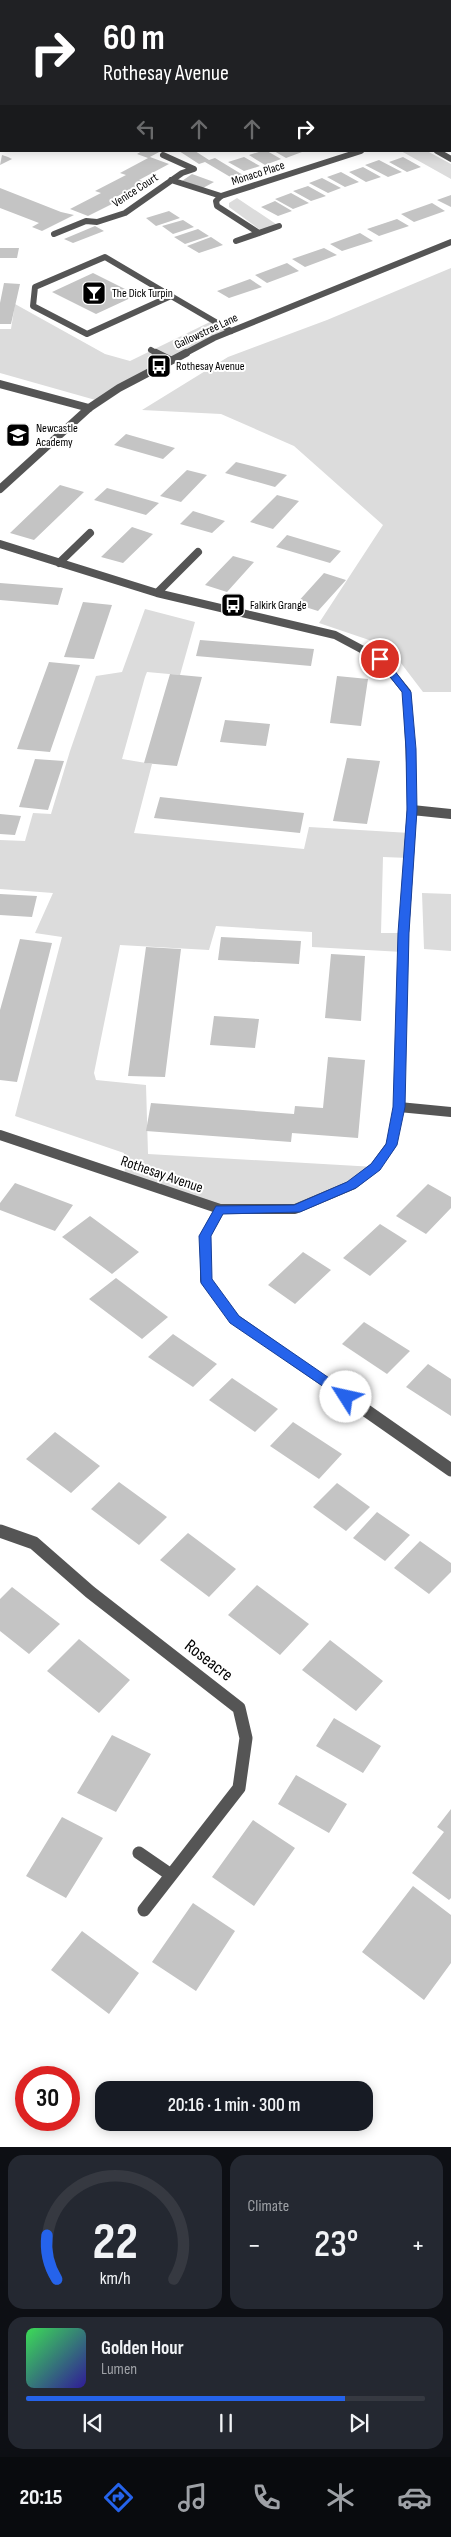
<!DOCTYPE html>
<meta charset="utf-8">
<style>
body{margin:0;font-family:"Sofia Sans Condensed",sans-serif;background:#242831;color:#f1f3f6;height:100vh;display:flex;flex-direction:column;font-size:19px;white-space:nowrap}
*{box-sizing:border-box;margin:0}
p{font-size:16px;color:#9ea1a6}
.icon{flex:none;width:28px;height:28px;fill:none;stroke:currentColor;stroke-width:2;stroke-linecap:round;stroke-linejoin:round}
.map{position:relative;height:2147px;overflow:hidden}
.panel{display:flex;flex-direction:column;gap:8px;padding:8px;background:#0d0f14;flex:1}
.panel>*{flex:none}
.top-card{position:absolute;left:0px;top:0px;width:451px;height:152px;box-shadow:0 2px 12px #0003;background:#202124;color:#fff;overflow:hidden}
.speed{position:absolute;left:15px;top:2066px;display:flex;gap:10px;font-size:25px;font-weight:700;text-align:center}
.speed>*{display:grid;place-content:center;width:65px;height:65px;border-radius:50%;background:#171b24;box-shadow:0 2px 12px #0003;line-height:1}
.speed .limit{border:8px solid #d22;background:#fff;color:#111}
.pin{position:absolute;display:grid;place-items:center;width:42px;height:42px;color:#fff;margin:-21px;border:2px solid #fff;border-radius:50%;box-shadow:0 1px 5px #0007}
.me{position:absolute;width:55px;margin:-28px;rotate:305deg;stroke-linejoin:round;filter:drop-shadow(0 0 4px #0008)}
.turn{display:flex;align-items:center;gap:18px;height:105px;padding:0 20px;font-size:22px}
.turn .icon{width:65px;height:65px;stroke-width:2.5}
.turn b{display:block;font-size:35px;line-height:42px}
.lanes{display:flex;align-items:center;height:48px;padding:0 20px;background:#0003;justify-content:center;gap:25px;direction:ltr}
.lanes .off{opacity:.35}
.big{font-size:38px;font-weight:600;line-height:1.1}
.panel .card{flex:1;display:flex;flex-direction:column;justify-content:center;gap:8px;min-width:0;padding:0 18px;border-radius:15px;background:#242831}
.panel .dial{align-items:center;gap:0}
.dial svg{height:130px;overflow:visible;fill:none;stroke:#363941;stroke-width:7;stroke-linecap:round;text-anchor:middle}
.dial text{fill:#f1f3f6;stroke:none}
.song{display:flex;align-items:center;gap:15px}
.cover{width:60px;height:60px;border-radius:8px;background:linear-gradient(135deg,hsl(130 70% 55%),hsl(250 70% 35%))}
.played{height:5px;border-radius:2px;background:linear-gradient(90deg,#2563eb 80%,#363941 80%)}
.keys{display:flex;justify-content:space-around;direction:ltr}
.heat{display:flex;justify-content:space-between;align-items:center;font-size:28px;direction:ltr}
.panel .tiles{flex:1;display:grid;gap:8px;grid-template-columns:1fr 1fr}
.card:last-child{grid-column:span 2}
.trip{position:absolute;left:95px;top:2081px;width:278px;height:50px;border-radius:15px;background:#171b24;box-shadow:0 2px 12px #0003;font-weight:600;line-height:50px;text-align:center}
.tab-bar{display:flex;height:80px;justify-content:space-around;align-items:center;background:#090b0e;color:#9ea1a6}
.tab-bar .icon{width:35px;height:35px}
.tab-bar .active{color:#2563eb}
.tab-bar b{font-size:22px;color:#f1f3f6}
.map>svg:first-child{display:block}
</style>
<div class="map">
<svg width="451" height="2147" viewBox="0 0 451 2147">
<rect width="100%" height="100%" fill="#fff"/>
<path fill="#dcdcdc" d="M135 0H451V60L450 1Z
M401 151H427L451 164V179Z
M237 198 279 226 263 232 229 207V203Z
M451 268V692H423L394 654 372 641 319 623 383 525 294 446 221 414 142 410 228 357 327 320Z
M15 304 105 354 130 361 212 321 231 331 99 401 0 373V329H11Z
M145 609 195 622 180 675 147 672 145 677 122 759 152 764 134 833 304 849 309 827 410 833 409 858 383 857 381 933H404L403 952 312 947V932L216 926 209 950 120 945 94 1073 96 1080 146 1085 148 1154 375 1167 352 1185 295 1209H220L125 1175 124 1153 15 1116 62 937 35 933 53 893 0 889V840L25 841 33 813 51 814 70 751 96 676 122 672Z
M422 893 451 894V951L424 949Z"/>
<path fill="#c4c4c4" d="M142 151H161L148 158 137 154Z
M179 151H195L209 160 215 158 243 175 232 178 205 162 199 164Z
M262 151H267L281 159 265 165 249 155Z
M274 151H300L302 152 286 158Z
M2 155 8 157 12 159 0 165Z
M150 157 169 164 139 180 145 182 114 198 120 200 88 216 70 209 101 193 95 191 126 175 120 173Z
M244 157 260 166 244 171 228 162Z
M403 157 421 167 407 172 389 162Z
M379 160 402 172 388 177 365 165Z
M363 167 381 177 366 182 349 172Z
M341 172 359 182 345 187 327 177Z
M192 174 214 182 203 188 182 181Z
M322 178 341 188 328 193 309 183Z
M308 186 326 196 311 201 293 191Z
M0 188 61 212 74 215 42 231 32 227 39 223 0 208Z
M291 193 309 203 293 209 275 199Z
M451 195V207L437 200Z
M275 201 292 211 278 216 261 207Z
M432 203 445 211 414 222 401 214Z
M169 211 180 218 156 226 146 218Z
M397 219 409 226 379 236 367 229Z
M183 220 194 227 173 234 162 226Z
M95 226 104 231 73 243 64 239Z
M198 229 209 236 185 244 174 237Z
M360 233 373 241 342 251 330 244Z
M211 237 223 245 199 253 187 246Z
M0 248H19L17 258H0Z
M324 248 337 255 305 267 292 259Z
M287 263 299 271 267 283 255 275Z
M93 273 137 295 96 314 52 292Z
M250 279 262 287 229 298 217 291Z
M4 283 20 284 11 324H0V303Z
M126 434 175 448 163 459 114 445Z
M236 462 287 475 275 487 225 473Z
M187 470 207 475 181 502 160 496Z
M60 485 84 492 34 540 10 533Z
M107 488 159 503 146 515 94 500Z
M277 495 299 501 273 529 250 522Z
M193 511 225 521 212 533 180 524Z
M132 527 153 534 123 563 101 557Z
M287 535 341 551 330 563 276 547Z
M233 556 254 562 227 592 205 585Z
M324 573 346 580 318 611 296 604Z
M0 583 63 588 58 605 0 600Z
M83 602 112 605 94 659 64 657Z
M200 640 314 649 311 666 196 656Z
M49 662 80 665 50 752 17 749Z
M170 674 202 677 177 766 144 763Z
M337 676 368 679 361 726 330 723Z
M225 720 270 724 266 746 220 742Z
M347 758 380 761 367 824 333 821Z
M35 759 64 761 48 810 19 807Z
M160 797 304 813 300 833 154 818Z
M0 814 21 816 15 835 0 834Z
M0 894 37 896 32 917 0 915Z
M221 937 301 941 299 964 218 960Z
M20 939 52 943 17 1082 0 1080V1010Z
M146 947 181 949 165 1077 128 1076Z
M331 954 365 956 361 1021 325 1018Z
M214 1016 259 1019 255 1048 210 1045Z
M328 1057 365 1060 358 1138 292 1133 291 1142 146 1131 151 1103 294 1114 295 1106 323 1108Z
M15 1183 73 1205 55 1231 0 1210V1203Z
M428 1184 451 1197V1208L426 1234 396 1216Z
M90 1216 139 1252 112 1274 62 1237Z
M380 1224 407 1241 370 1276 343 1258Z
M303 1252 331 1270 295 1304 268 1285Z
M116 1278 168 1317 142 1339 89 1299Z
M364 1322 410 1351 387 1374 342 1344Z
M173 1334 217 1364 193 1387 148 1357Z
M428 1364 451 1379V1416L406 1387Z
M232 1378 278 1409 255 1432 209 1400Z
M293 1422 342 1454 319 1479 270 1446Z
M55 1432 100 1466 71 1493 26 1459Z
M119 1482 167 1517 139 1545 91 1509Z
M337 1483 370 1507 346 1531 313 1507Z
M377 1512 410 1535 385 1561 353 1538Z
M188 1533 236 1569 209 1597 160 1560Z
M420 1541 451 1563V1572L429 1594 394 1568Z
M257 1585 309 1624 280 1655 228 1615Z
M12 1587 60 1624 29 1654 0 1631V1599Z
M79 1639 130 1680 99 1713 47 1671Z
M330 1640 383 1681 356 1711 302 1670Z
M334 1718 381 1746 363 1773 316 1746Z
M112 1735 151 1754 116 1812 77 1793Z
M296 1775 347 1804 329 1833 278 1804Z
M451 1809V1898L449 1900 412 1873 444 1832 437 1827Z
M62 1817 103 1838 66 1898 26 1876Z
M253 1820 295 1848 254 1906 212 1877Z
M413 1886 451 1915V1963L424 2000 362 1952Z
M193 1903 235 1931 196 1991 152 1962Z
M82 1931 139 1973 109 2014 51 1970Z"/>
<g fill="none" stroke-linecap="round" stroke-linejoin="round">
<path stroke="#555" stroke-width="6" d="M171 180 221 196
M54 234 86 221 97 222 125 213 182 173 194 169 163 155
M105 257 171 296 87 334 33 306 35 287Z
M171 296 231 331
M151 350 158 354"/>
<path stroke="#555" stroke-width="8" d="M156 353 170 360
M0 384 89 408"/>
<path stroke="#555" stroke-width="6" d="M437 151 451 159
M259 233 217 206 216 201 221 196 361 151
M236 241 279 226"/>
<path stroke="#555" stroke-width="8" d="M0 544 157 593 335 635 380 659 407 692 412 809
M59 563 90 533
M157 593 198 552"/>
<path stroke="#555" stroke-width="10" d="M412 810 451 814
M399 1107 451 1112
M0 1135 220 1209H295L352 1185 375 1167 391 1145 399 1107 404 933 412 807
M220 1209 205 1236V1280L235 1319 342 1394"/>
<path stroke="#555" stroke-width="13" d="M341 1393 451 1470
M0 1531 34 1543 90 1592 239 1708 246 1738 239 1788 144 1910
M139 1853 171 1875"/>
<path stroke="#555" stroke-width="6" d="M184 354 214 338 451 242"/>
<path stroke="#555" stroke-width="8" d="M0 489 89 408 119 388 186 353"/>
</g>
<path fill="#2563eb" stroke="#184099" d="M380 656 384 657 411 692 416 749 417 810 409 933 405 1107 397 1145 380 1170 356 1188 300 1212 223 1214 211 1236 212 1279 239 1316 351 1393 352 1397 346 1402 230 1323 201 1283 199 1236 216 1206 294 1205 347 1182 371 1164 386 1144 393 1107 398 933 407 810 406 749 402 692 376 659Z"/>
<defs>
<g id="bar-square" transform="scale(1.25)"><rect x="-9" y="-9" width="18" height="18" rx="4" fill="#000" stroke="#fff"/><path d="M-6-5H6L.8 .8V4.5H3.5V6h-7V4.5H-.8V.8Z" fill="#fff"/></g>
<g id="bus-square" transform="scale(1.25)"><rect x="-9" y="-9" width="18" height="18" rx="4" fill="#000" stroke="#fff"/><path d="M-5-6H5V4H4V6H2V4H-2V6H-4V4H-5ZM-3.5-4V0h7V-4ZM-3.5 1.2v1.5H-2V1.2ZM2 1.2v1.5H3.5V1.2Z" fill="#fff"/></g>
<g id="school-square" transform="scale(1.25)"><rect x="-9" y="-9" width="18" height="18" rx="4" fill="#000" stroke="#fff"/><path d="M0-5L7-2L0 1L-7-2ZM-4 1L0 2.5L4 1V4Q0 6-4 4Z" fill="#fff"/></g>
</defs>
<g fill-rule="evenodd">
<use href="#bar-square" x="94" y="293"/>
<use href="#bus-square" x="159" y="366"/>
<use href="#school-square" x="18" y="435"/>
<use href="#bus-square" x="233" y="605"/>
</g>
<g text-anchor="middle" stroke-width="4" stroke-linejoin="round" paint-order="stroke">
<g font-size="12" fill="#000" stroke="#fff">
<text transform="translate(258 173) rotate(-18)" y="4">Monaco Place</text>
<text transform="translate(135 190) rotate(-33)" y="4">Venice Court</text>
<text transform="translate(206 331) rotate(-25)" y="4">Gallowstree Lane</text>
</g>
<g font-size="12" fill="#000" stroke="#fff" text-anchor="start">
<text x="112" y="297">The Dick Turpin</text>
<text x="176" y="370">Rothesay Avenue</text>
<text x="36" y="432">Newcastle<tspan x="36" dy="14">Academy</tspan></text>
<text x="250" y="609">Falkirk Grange</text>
</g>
<g font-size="15" fill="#000" stroke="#fff">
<text transform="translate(162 1174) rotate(19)" y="5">Rothesay Avenue</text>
</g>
<g font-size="18" fill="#000" stroke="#fff">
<text transform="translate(209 1660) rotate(38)" y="6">Roseacre</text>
</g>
</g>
</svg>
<div class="speed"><div class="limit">30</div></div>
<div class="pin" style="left:380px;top:659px;background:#d93025"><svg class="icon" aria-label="arrive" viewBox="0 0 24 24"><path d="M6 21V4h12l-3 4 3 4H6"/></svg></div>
<svg class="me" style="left:346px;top:1397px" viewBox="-20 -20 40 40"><circle r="19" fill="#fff"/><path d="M0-13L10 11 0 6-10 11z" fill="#2563eb"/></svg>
<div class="trip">20:16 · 1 min · 300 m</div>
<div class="top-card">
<div class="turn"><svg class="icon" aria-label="right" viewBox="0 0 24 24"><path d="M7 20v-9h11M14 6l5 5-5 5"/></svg><div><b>60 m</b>Rothesay Avenue</div></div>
<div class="lanes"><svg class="icon off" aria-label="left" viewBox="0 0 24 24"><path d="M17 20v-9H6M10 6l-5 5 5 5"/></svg><svg class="icon off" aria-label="ahead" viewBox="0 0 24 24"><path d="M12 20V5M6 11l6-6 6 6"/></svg><svg class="icon off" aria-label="ahead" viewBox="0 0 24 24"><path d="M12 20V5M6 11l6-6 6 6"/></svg><svg class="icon" aria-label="right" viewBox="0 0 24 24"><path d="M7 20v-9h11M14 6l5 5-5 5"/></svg></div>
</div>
</div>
<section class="panel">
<div class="tiles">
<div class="card dial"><svg viewBox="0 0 100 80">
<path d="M14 69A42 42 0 1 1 86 69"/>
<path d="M14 69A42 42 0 0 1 8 42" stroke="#2563eb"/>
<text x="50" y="56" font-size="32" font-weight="700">22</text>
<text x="50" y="72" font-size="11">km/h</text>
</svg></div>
<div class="card"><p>Climate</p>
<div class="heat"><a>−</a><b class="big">23°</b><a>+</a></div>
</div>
<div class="card">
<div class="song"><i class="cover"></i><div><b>Golden Hour</b><p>Lumen</p></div></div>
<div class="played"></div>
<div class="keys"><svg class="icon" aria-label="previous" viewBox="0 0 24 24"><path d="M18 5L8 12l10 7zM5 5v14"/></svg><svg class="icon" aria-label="pause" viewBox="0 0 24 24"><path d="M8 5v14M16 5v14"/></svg><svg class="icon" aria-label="next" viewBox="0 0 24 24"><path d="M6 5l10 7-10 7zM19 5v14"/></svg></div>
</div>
</div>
</section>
<nav class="tab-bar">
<b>20:15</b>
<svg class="icon active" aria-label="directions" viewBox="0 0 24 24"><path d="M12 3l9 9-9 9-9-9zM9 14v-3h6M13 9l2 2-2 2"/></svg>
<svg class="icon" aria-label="music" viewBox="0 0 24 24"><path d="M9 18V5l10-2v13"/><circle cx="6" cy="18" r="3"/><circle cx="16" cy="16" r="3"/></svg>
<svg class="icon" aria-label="phone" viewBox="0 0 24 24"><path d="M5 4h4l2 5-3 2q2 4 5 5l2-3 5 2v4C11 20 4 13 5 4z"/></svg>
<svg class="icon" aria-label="climate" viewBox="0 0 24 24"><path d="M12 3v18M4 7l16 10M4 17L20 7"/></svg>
<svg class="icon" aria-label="car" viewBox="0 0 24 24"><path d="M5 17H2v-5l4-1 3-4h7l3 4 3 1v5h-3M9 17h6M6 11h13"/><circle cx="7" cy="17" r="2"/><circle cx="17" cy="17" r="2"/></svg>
</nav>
